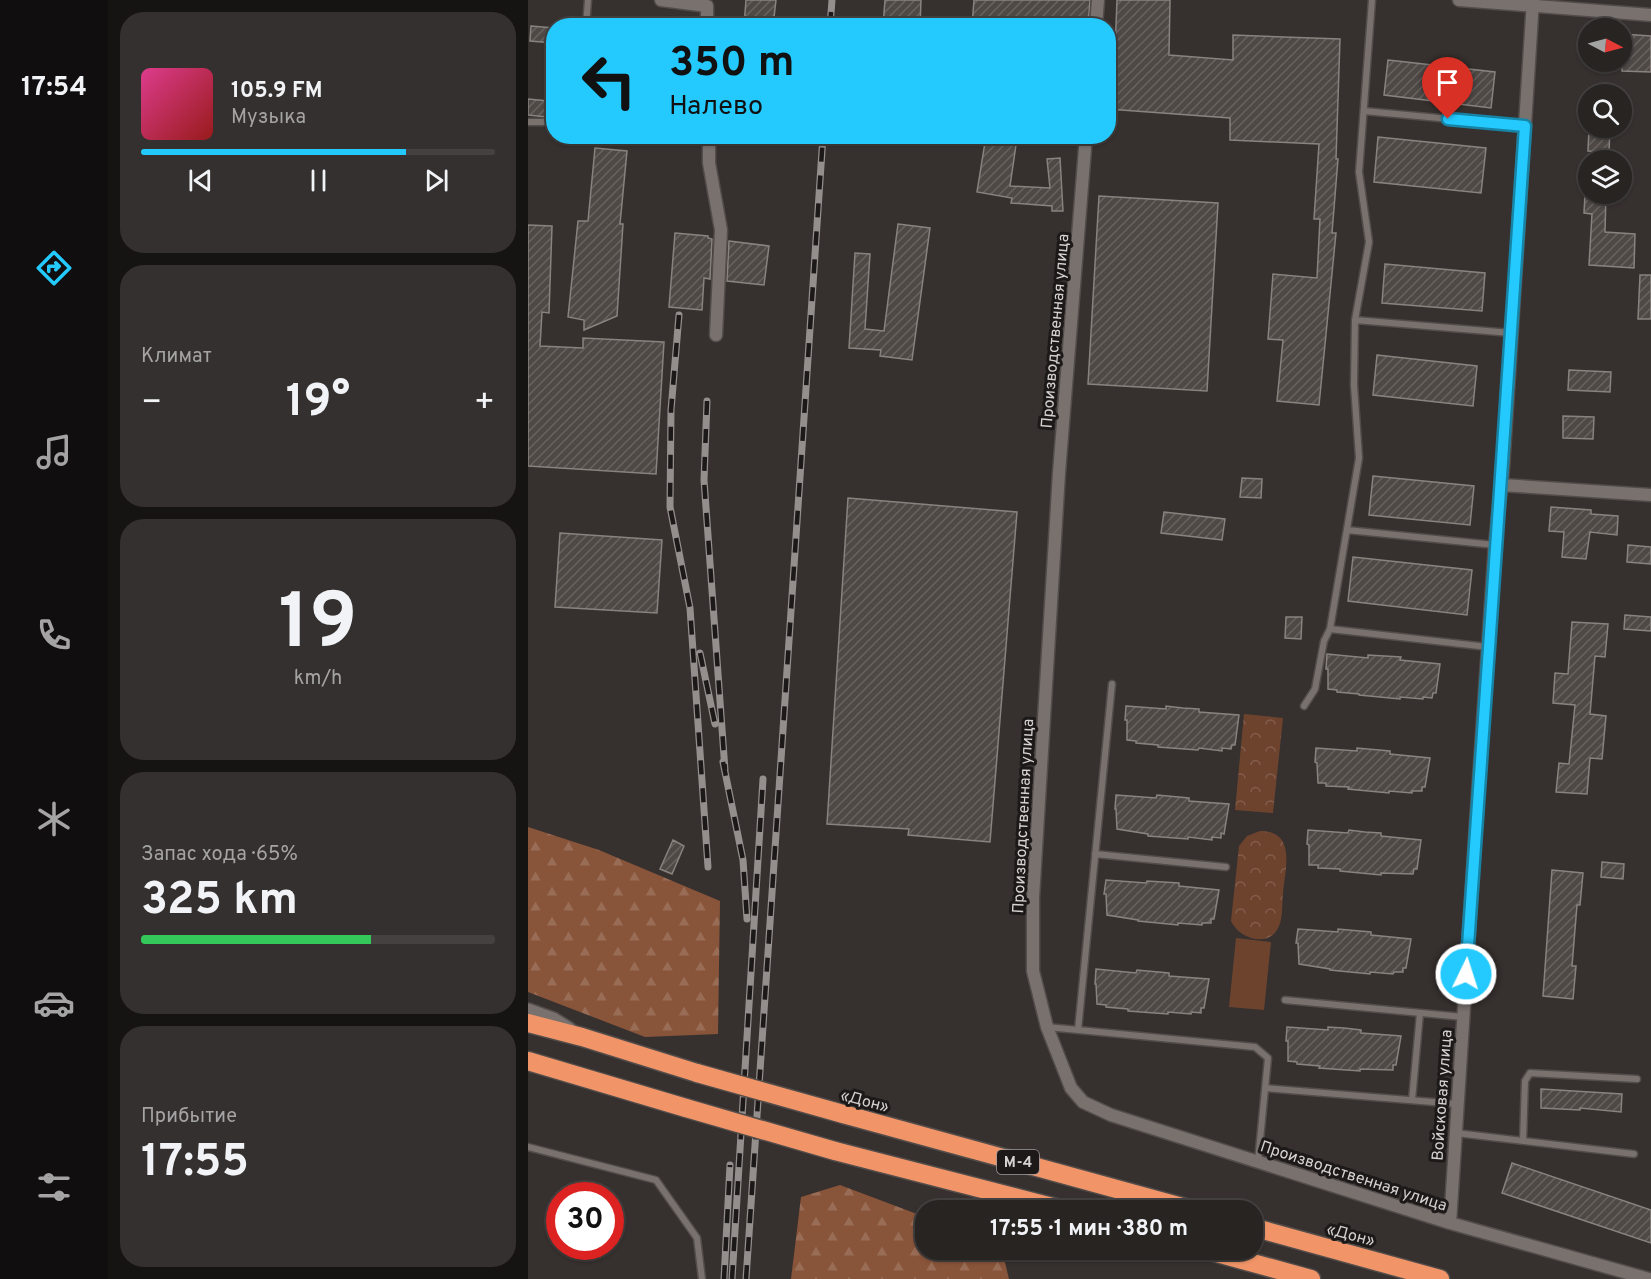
<!DOCTYPE html>
<html lang="ru">
<meta charset="utf-8">
<style>
body{margin:0;font-family:Overpass,sans-serif;background:#34302f;color:#f1f3f6;height:100vh;display:flex;flex-direction:column;font-size:22px;white-space:nowrap}
*{box-sizing:border-box;margin:0}
p{font-size:20px;color:#a5a4a5}
.icon{flex:none;width:33px;height:33px;fill:none;stroke:currentColor;stroke-width:2;stroke-linecap:round;stroke-linejoin:round}
.map{position:relative;flex:1;overflow:hidden}
.sheet{display:flex;flex-direction:column;gap:12px;padding:12px;background:#161413;width:420px}
.sheet>*{flex:none}
.hud{position:absolute;left:18px;top:18px;width:570px;height:126px;border-radius:24px;box-shadow:0 2px 4px #0004,0 0 0 2px #444140;background:#24c9fe;color:#111;overflow:hidden}
.needle{width:39px;rotate:96deg}
.buttons{position:absolute;left:1050px;top:18px;display:grid;gap:12px}
.buttons a{display:grid;place-items:center;width:54px;height:54px;border-radius:50%;background:#282422;box-shadow:0 2px 4px #0004,0 0 0 2px #444140;font-size:30px}
.speed{position:absolute;left:18px;top:1182px;display:flex;gap:12px;font-size:30px;font-weight:700;text-align:center}
.speed>*{display:grid;place-content:center;width:78px;height:78px;border-radius:50%;background:#282422;box-shadow:0 2px 4px #0004,0 0 0 2px #444140;line-height:1}
.speed .limit{border:9px solid #d22;background:#fff;color:#111}
.pin{position:absolute;display:grid;place-items:center;width:51px;height:51px;color:#fff;margin:-62px -26px;border-radius:50% 50% 50% 0;rotate:-45deg;box-shadow:0 0 6px #0007}
.pin .icon{rotate:45deg}
.me{position:absolute;width:66px;margin:-33px;rotate:4deg;stroke-linejoin:round;filter:drop-shadow(0 0 4px #0008)}
.turn{display:flex;align-items:center;gap:21px;height:126px;padding:0 24px;font-size:27px}
.turn .icon{width:78px;height:78px;stroke-width:2.5}
.turn b{display:block;font-size:42px;line-height:51px}
.big{font-size:45px;font-weight:700;line-height:1.1}
.sheet .widget{flex:1;display:flex;flex-direction:column;justify-content:center;gap:9px;min-width:0;padding:0 21px;border-radius:24px;background:#34302f}
.sheet .dial{align-items:center;gap:0}
.dial b{font-size:78px;line-height:1}
.song{display:flex;align-items:center;gap:18px}
.cover{width:72px;height:72px;border-radius:9px;background:linear-gradient(135deg,hsl(330 70% 55%),hsl(0 70% 35%))}
.played{height:6px;border-radius:3px;background:linear-gradient(90deg,#24c9fe 75%,#444140 75%)}
.keys{display:flex;justify-content:space-around;direction:ltr}
.heat{display:flex;justify-content:space-between;align-items:center;font-size:33px;direction:ltr}
.charge{height:9px;border-radius:4px;background:linear-gradient(90deg,#34c759 65%,#444140 0)}
.trip{position:absolute;left:387px;top:1200px;width:348px;height:60px;border-radius:24px;background:#282422;box-shadow:0 2px 4px #0004,0 0 0 2px #444140;font-weight:700;line-height:60px;text-align:center}
main{display:flex;flex:1;min-height:0}
.dock{display:flex;flex-direction:column;width:108px;justify-content:space-around;align-items:center;background:#100e0e;color:#a5a4a5}
.dock .icon{width:42px;height:42px}
.dock .current{color:#24c9fe}
.dock b{font-size:27px;color:#f1f3f6}
.map>svg:first-child{display:block}
</style>
<main>
<nav class="dock">
<b>17:54</b>
<svg class="icon current" aria-label="directions" viewBox="0 0 24 24"><path d="M12 3l9 9-9 9-9-9zM9 14v-3h6M13 9l2 2-2 2"/></svg>
<svg class="icon" aria-label="music" viewBox="0 0 24 24"><path d="M9 18V5l10-2v13"/><circle cx="6" cy="18" r="3"/><circle cx="16" cy="16" r="3"/></svg>
<svg class="icon" aria-label="phone" viewBox="0 0 24 24"><path d="M5 4h4l2 5-3 2q2 4 5 5l2-3 5 2v4C11 20 4 13 5 4z"/></svg>
<svg class="icon" aria-label="climate" viewBox="0 0 24 24"><path d="M12 3v18M4 7l16 10M4 17L20 7"/></svg>
<svg class="icon" aria-label="car" viewBox="0 0 24 24"><path d="M5 17H2v-5l4-1 3-4h7l3 4 3 1v5h-3M9 17h6M6 11h13"/><circle cx="7" cy="17" r="2"/><circle cx="17" cy="17" r="2"/></svg>
<svg class="icon" aria-label="filters" viewBox="0 0 24 24"><path d="M4 7h16M4 17h16"/><circle cx="9" cy="7" r="2"/><circle cx="15" cy="17" r="2"/></svg>
</nav>
<section class="sheet">
<div class="widget">
<div class="song"><i class="cover"></i><div><b>105.9 FM</b><p>Музыка</p></div></div>
<div class="played"></div>
<div class="keys"><svg class="icon" aria-label="previous" viewBox="0 0 24 24"><path d="M18 5L8 12l10 7zM5 5v14"/></svg><svg class="icon" aria-label="pause" viewBox="0 0 24 24"><path d="M8 5v14M16 5v14"/></svg><svg class="icon" aria-label="next" viewBox="0 0 24 24"><path d="M6 5l10 7-10 7zM19 5v14"/></svg></div>
</div>
<div class="widget"><p>Климат</p>
<div class="heat"><a>−</a><b class="big">19°</b><a>+</a></div>
</div>
<div class="widget dial"><b>19</b><p>km/h</p></div>
<div class="widget"><p>Запас хода · 65%</p><b class="big">325 km</b><div class="charge"></div></div>
<div class="widget"><p>Прибытие</p><b class="big">17:55</b></div>
</section>
<div class="map">
<svg width="1123" height="1279" viewBox="0 0 1123 1279">
<defs>
<pattern id="forest-firs" width="22" height="20" patternUnits="userSpaceOnUse" patternTransform="scale(1.5)"><rect width="22" height="20" fill="#88543a"/><path d="M5 1l3.5 6h-7zM16 11l3.5 6h-7z" fill="#986c55"/></pattern>
<pattern id="park-crowns" width="20" height="18" patternUnits="userSpaceOnUse" patternTransform="scale(1.5)"><rect width="20" height="18" fill="#6e432e"/><path d="M2 6a3 3 0 1 1 6 0M12 15a3 3 0 1 1 6 0" fill="none" stroke="#825d4b"/></pattern>
<pattern id="building-hatch" width="6" height="6" patternUnits="userSpaceOnUse" patternTransform="scale(1.5)"><rect width="6" height="6" fill="#4f4946"/><path d="M-1 1l2-2M0 6l6-6M5 7l2-2" fill="none" stroke="#686260"/></pattern>
</defs>
<rect width="100%" height="100%" fill="#36302e"/>
<path fill="#6e432e" d="M708 938 743 942 736 1010 701 1007Z"/>
<path fill="url(#forest-firs)" d="M0 827 71 850 192 901 190 1034 117 1037 0 992Z
M312 1185 397 1217 398 1250H474L481 1279H263L273 1197Z"/>
<path fill="url(#park-crowns)" d="M716 714 755 718 745 813 707 810Z
M732 831C769 831 757 869 755 893 754 903 755 917 751 926 742 949 711 939 703 921L711 846 719 836Z"/>
<path fill="url(#building-hatch)" stroke="#89837f" stroke-width="1.5" d="M218 0H248L245 26H216Z
M357 0H393L392 26H355Z
M446 0H562L560 26H444Z
M589 0H642L641 55 705 60V35L812 39 808 159H810L804 233H808L791 405 749 401 755 340 740 339 745 274 789 278 792 219H786L791 144 702 140V118L580 109 583 50 587 51Z
M3 26 26 28V43L2 41Z
M1094 34 1123 36V72L1094 71Z
M860 60 967 72 963 108 856 95Z
M0 99 20 101 18 117 0 115Z
M1061 128H1082L1081 152 1060 151Z
M458 136 489 138 482 186 522 188 519 159 532 158 535 211H524V206L483 203 484 198 449 192Z
M850 137 958 148 953 193 846 182Z
M67 148 99 151 92 224H95L89 316 56 330V320L40 317 50 221H60Z
M1057 194H1078L1077 232 1107 234 1106 268 1061 265 1064 214 1056 213Z
M571 196 690 203 679 391 560 384Z
M370 224 402 228 384 360 352 356 353 350 321 348 327 253 342 254 337 329 356 331Z
M0 225 24 226 21 313 14 312 12 346 55 348V338L136 342 128 474 0 466Z
M147 233 180 236V238L184 239 182 279 176 278 174 310 141 307Z
M201 241 241 246 236 285 199 281Z
M857 264 957 273 954 311 854 303Z
M1112 275H1123V319H1110Z
M849 355 949 366 945 406 845 395Z
M1041 370 1083 372 1082 392 1040 390Z
M1035 416 1066 417 1065 439 1035 438Z
M845 476 946 486 942 525 841 515Z
M714 478 734 479 733 498 712 497Z
M320 498 489 512 462 842 380 835 381 829 299 824Z
M1023 507 1063 510V514L1090 516 1089 535 1062 532 1058 559 1034 557 1036 532 1021 531Z
M636 512 697 519 694 540 633 533Z
M32 533 134 540 129 613 27 607Z
M1100 545 1123 547V564L1099 562Z
M825 557 944 570 939 615 820 601Z
M1097 615 1123 617V631L1096 629Z
M758 617H774L773 639 757 638Z
M1044 622 1080 624 1077 657 1067 656 1062 714 1078 716 1074 759 1062 758 1059 794 1028 792 1031 763 1041 764 1047 705 1025 703 1027 673 1040 674Z
M799 654 840 658V655L873 657 872 660 912 664 908 693H905L904 698 895 697V699L872 697V699L831 695V694L809 692V690L800 689V669H798Z
M598 706 638 709V706L655 708 671 709V712L711 715 707 745H704L703 749 694 748V751L671 748 670 750 630 747V745L608 743V741L599 740V720H597Z
M788 748 829 751V748L862 751V754L902 758 897 787H894V791H884V793L861 791V793L820 789 821 787 798 786V783H790L789 763 787 762Z
M588 795 628 798 629 795 661 798V801L701 804 696 834 693 833V838L684 837V840L660 837V839L620 836V834L589 829 588 809H587Z
M780 830 820 833 821 830 837 832 853 833V836L893 840 889 869H886L885 874 853 873V875L812 871V869L790 868V865H781V845L779 844Z
M145 840 156 846 144 874 132 869Z
M1074 862 1096 864 1095 879 1073 877Z
M1024 870 1055 873 1052 905H1049L1044 966H1048L1045 999 1015 996Z
M578 880 618 883 619 881 651 883V886L691 890 686 919H683V923H674V925L650 923V925L610 921V920L579 915 578 894H576Z
M770 929 810 932V929L843 932V935L883 939 878 968H875V972H866L865 974 842 972V974L802 970V969L771 964 770 943H768Z
M568 969 608 973 609 970 641 973V976L681 979 676 1008H673V1013L664 1012 663 1014 640 1012V1014L600 1011V1009L578 1007V1005L569 1004 568 984H567Z
M759 1027 800 1030V1027L816 1028 833 1030V1033L873 1036 868 1065H865V1070L832 1069V1071L791 1068 792 1066 769 1064V1062L760 1061V1041H758Z
M1013 1089 1094 1094 1093 1112 1052 1108V1110L1013 1108Z
M984 1163 1123 1210V1243L974 1193Z"/>
<g fill="none" stroke-linecap="round" stroke-linejoin="round">
<g stroke="#524c4a" stroke-width="9">
<path id="lane" d="M58 26 60 0
M836 111 997 126
M0 122H26
M827 320 983 333
M819 530 967 545
M802 629 831 458 826 385 827 320 841 242 831 172 844 0
M776 706 787 689 796 641 802 629 960 647
M567 854 698 867
M757 1000 935 1017
M519 1027 727 1047 740 1058 730 1161
M550 1030 584 684
M737 1088 929 1104
M884 1100 892 1013
M928 1133 1106 1154
M995 1141 997 1081 1002 1073 1109 1079
M0 1147 128 1180 169 1238 174 1279"/>
</g>
<g stroke="#524c4a" stroke-width="15">
<path id="street" d="M133 0 179 6V26
M931 0 1123 15
M568 26 570 0
M181 136V163L193 230 188 335
M558 136 531 473 505 898V971L519 1027 543 1088 555 1102 583 1115 922 1223 1121 1279
M974 485 1123 495
M922 1223 948 823 967 545 975 468 1005 0"/>
</g>
<g stroke="#524c4a" stroke-width="18">
<path id="secondary" d="M0 1011 25 1020 41 1030"/>
</g>
<g stroke="#524c4a" stroke-width="21">
<path id="highway" d="M0 1023 54 1037 169 1073
M0 1061 158 1108
M315 1114 665 1210
M307 1151 536 1210
M724 1227 912 1279
M678 1250 783 1279"/>
</g>
<use href="#lane" stroke="#78716e" stroke-width="6"/>
<use href="#street" stroke="#78716e" stroke-width="12"/>
<use href="#secondary" stroke="#78716e" stroke-width="15"/>
<use href="#highway" stroke="#f19568" stroke-width="18"/>
<g stroke="#948f8d" stroke-width="7">
<path id="rail" d="M302 26 304 0
M151 315 143 410 142 507 162 608 180 867
M179 401 176 480 197 770
M172 653 187 724
M195 762 215 860 219 919
M196 1279 202 1165
M204 1279 235 779
M218 1279 295 136"/>
</g>
<use href="#rail" stroke="#1c1918" stroke-width="4.5" stroke-dasharray="14" stroke-linecap="butt"/>
<g stroke="#524c4a" stroke-width="21" stroke-linecap="butt">
<path id="highway-bridge" d="M169 1073 315 1114
M158 1108 307 1151"/>
</g>
<use href="#highway-bridge" stroke="#f19568" stroke-width="18"/>
</g>
<g fill="none" stroke-linecap="round" stroke-linejoin="round">
<g stroke="#1783a5" stroke-width="15">
<path id="route" d="M920 119 997 126C979 409 957 691 938 974"/>
</g>
<use href="#route" stroke="#24c9fe" stroke-width="10"/>
</g>
<g text-anchor="middle" stroke-width="6" stroke-linejoin="round" paint-order="stroke">
<rect fill="#1c1918" stroke="#9e9a9a" stroke-width="1.5" x="469" y="1150" width="42" height="24" rx="4.5"/>
<g font-size="15" font-weight="bold" fill="#d6d2d1">
<text x="490" y="1167">М-4</text>
</g>
<g font-size="16" fill="#d6d2d1" stroke="#1c1918">
<text transform="translate(526 331) rotate(-85)" y="6">Производственная улица</text>
<text transform="translate(494 816) rotate(-87)" y="6">Производственная улица</text>
<text transform="translate(913 1095) rotate(-86)" y="6">Войсковая улица</text>
<text transform="translate(337 1100) rotate(15)" y="6">«Дон»</text>
<text transform="translate(826 1175) rotate(18)" y="6">Производственная улица</text>
<text transform="translate(823 1234) rotate(15)" y="6">«Дон»</text>
</g>
</g>
</svg>
<div class="buttons">
<a><svg class="needle" viewBox="-14 -14 28 28"><path d="M0-13l5 13h-10z" fill="#e53935"/><path d="M0 13l5-13h-10z" fill="#a5a4a5"/></svg></a>
<a><svg class="icon" aria-label="search" viewBox="0 0 24 24"><circle cx="10" cy="10" r="6"/><path d="M15 15l6 6"/></svg></a>
<a><svg class="icon" aria-label="layers" viewBox="0 0 24 24"><path d="M12 4l9 5-9 5-9-5zM3 14l9 5 9-5"/></svg></a>
</div>
<div class="speed"><div class="limit">30</div></div>
<div class="pin" style="left:920px;top:119px;background:#d93025"><svg class="icon" aria-label="arrive" viewBox="0 0 24 24"><path d="M6 21V4h12l-3 4 3 4H6"/></svg></div>
<svg class="me" style="left:938px;top:974px" viewBox="-20 -20 40 40"><circle r="17" fill="#24c9fe" stroke="#fff" stroke-width="3"/><path d="M0-11L8 9 0 5-8 9z" fill="#fff"/></svg>
<div class="trip">17:55 · 1 мин · 380 m</div>
<div class="hud">
<div class="turn"><svg class="icon" aria-label="left" viewBox="0 0 24 24"><path d="M17 20v-9H6M10 6l-5 5 5 5"/></svg><div><b>350 m</b>Налево</div></div>
</div>
</div>
</main>
